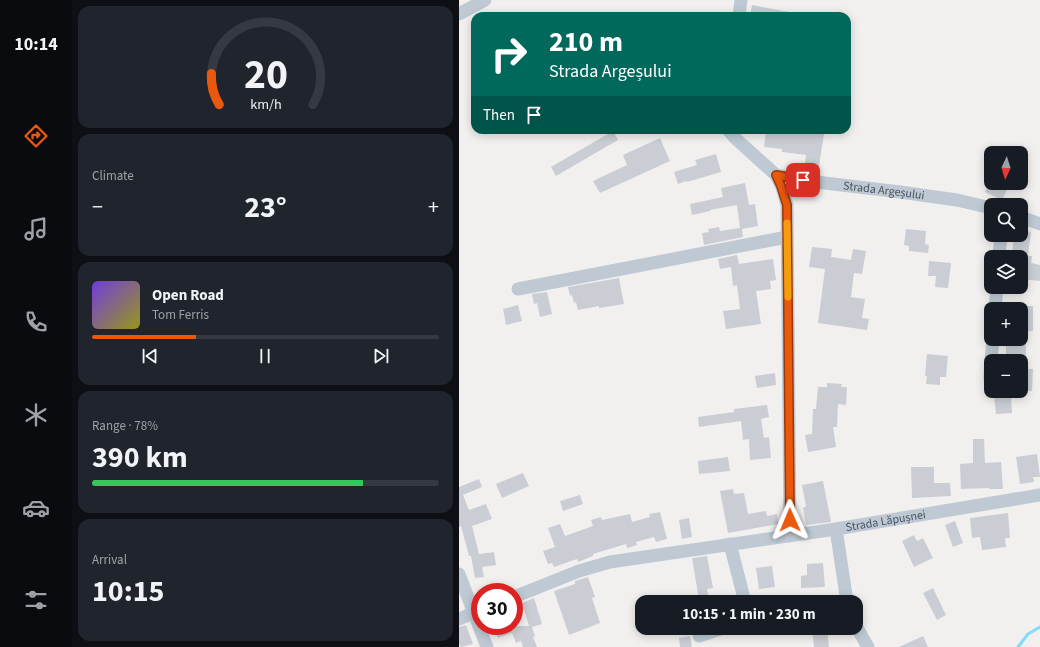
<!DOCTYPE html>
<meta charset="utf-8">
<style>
body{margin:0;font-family:"Source Sans 3",sans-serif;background:#20242c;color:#f1f3f6;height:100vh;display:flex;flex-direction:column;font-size:15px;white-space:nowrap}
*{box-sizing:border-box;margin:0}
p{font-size:13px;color:#9ea1a6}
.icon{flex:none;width:22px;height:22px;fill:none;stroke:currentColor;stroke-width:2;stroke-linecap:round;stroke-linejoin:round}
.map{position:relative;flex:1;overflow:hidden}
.panel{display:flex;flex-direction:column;gap:6px;padding:6px;background:#0d0f14;width:387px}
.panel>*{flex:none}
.guide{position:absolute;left:12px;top:12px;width:380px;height:122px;border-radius:12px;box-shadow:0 2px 10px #0003;background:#00695c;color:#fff;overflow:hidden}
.needle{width:26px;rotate:184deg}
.tools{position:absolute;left:525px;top:146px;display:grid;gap:8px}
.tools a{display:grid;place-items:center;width:44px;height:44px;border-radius:8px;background:#171b24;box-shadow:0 2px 10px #0003;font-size:20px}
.speed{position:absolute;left:12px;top:583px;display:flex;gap:8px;font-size:20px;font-weight:700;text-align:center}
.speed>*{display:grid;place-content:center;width:52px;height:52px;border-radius:50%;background:#171b24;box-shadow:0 2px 10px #0003;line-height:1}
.speed .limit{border:6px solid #d22;background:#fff;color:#111}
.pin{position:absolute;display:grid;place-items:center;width:34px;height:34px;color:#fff;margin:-17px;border-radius:8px;box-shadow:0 2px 6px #0006}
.me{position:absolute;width:44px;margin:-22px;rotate:359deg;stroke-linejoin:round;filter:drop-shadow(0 0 3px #0008)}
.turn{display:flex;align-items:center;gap:14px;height:84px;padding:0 12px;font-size:18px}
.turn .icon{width:52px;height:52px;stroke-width:2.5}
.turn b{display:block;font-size:28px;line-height:34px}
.then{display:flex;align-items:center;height:38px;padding:0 12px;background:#0003;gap:8px;font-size:15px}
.big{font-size:30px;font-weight:700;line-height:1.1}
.panel .card{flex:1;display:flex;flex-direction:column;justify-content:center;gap:6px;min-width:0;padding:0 14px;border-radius:12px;background:#20242c}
.panel .dial{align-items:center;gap:0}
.dial svg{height:104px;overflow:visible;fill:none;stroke:#363941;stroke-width:7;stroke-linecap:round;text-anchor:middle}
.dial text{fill:#f1f3f6;stroke:none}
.song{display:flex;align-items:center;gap:12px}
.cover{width:48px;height:48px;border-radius:6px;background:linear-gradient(135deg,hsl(260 70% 55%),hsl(60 70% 35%))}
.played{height:4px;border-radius:2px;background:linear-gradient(90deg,#ea580c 30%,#363941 30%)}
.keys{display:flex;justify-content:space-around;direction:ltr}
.heat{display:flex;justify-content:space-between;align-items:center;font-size:22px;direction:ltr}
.charge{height:6px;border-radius:3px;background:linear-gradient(90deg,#34c759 78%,#363941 0)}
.trip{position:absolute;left:176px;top:595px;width:228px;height:40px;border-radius:12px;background:#171b24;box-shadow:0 2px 10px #0003;font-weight:700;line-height:40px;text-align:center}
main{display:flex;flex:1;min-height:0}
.dock{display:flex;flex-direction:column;width:72px;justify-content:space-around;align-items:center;background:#090b0e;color:#9ea1a6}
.dock .icon{width:28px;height:28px}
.dock .current{color:#ea580c}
.dock b{font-size:18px;color:#f1f3f6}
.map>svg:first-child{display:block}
</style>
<main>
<nav class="dock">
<b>10:14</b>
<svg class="icon current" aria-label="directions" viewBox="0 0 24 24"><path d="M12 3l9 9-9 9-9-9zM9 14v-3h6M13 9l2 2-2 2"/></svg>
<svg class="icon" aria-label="music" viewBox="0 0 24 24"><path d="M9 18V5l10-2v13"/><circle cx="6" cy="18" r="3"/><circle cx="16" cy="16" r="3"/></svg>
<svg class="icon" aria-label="phone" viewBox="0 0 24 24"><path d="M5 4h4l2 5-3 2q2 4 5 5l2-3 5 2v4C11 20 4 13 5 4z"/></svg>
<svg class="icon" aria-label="climate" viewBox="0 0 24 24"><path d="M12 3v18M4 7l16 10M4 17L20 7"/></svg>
<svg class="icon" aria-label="car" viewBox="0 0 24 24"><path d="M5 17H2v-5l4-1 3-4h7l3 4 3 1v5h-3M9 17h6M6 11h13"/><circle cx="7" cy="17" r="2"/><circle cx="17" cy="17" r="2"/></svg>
<svg class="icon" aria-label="filters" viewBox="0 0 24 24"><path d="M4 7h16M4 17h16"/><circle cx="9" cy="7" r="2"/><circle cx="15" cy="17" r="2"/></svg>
</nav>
<section class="panel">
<div class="card dial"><svg viewBox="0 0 100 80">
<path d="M14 69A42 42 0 1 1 86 69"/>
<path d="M14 69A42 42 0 0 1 8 45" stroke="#ea580c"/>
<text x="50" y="56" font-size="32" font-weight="700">20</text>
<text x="50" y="72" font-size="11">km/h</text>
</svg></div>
<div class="card"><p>Climate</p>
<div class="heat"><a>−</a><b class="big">23°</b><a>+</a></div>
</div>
<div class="card">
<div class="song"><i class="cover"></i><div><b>Open Road</b><p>Tom Ferris</p></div></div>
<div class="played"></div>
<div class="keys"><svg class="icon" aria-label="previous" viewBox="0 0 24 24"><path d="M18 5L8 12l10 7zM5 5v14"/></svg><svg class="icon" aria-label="pause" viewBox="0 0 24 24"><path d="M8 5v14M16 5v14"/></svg><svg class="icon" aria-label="next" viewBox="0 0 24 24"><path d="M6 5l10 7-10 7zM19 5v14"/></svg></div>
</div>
<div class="card"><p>Range · 78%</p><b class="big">390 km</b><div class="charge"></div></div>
<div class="card"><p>Arrival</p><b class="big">10:15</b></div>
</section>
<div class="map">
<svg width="581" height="647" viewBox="0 0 581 647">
<rect width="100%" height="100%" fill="#f2efef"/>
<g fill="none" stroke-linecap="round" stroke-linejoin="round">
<path stroke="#81dcf6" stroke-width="3" d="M559 647 569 634 581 627"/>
</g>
<path fill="#caced4" d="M293 5 330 12 329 16H291Z
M307 130 326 132V130H339L365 134 359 172 345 170 347 155 323 152V149L305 147Z
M154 131 159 140 97 176 92 167Z
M201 138 211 161 141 193 134 181 168 165 164 155Z
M257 154 262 172 228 182 227 181 219 184 215 172 238 165 236 160Z
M286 183 290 205 296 204 299 226 283 229 284 237 245 245 243 233 250 232 249 229 260 227 261 231 281 228 278 205 251 210V211L233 215 231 204 264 197 262 188Z
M530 183H551L543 200 526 192Z
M447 229 467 231 466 244 470 245 469 253 450 251V246L445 245Z
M562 230 572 232 569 256H573L572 263 581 265V281L562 279V257H553L555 235H562Z
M353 247 373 249 372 257 392 260 394 249 407 251 403 274 395 273 392 297 406 299 403 318 410 319 408 330 359 323 366 269 350 267Z
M278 255 280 264 314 259 317 280 311 281 312 289 297 291 302 324 267 329 264 311 281 309 278 285 274 286 272 267 261 269 259 259Z
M470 261 492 263 489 288 476 287 477 276H469Z
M160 278 165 304 140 308V306L119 310 117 302 115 303 113 295 111 296 109 287Z
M88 292 93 314 81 317 78 303 75 304 73 294Z
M59 305 63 321 47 325 44 309Z
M562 306H574V331H562Z
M547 342H567V361H547Z
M468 354 489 356 487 377H481V385L467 384 468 376H466Z
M562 369H574L573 391H562Z
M316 373 317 385 298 388 296 376Z
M368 383 383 384 382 387H388L387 405 379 404 378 427H374L377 447 349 452 346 435 353 434 354 409H357L359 387H368Z
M552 395 553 413 537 414 535 396Z
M308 405 310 417 302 419 305 438 310 437 312 458 291 460 290 439 284 440 282 421 240 427 239 417 275 412V409Z
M514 439H525L526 463 542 462 544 489H530V488L502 489 501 464 514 463Z
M578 454 581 477H574L575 482 561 484 557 457Z
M269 457 271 471 240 474 239 461Z
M452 467H475V483H491L492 496 453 498Z
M64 473 70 486 43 498 37 484Z
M20 479 23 487 4 495 10 510 27 504 33 519 13 526 20 554 35 552 37 565 23 567 25 577 16 578 12 556H10L2 526 0 527V487Z
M364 481 372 522 347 525 344 507H347L343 485Z
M274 489 275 494 285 493 289 514 307 511 308 516 318 514 319 524 269 533 261 491Z
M121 495 124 504 104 511 101 501Z
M201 512 208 539 197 542 195 537 177 542 178 545 168 548 167 544 134 554V556L119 562 118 559 95 567 93 563 89 564 84 551 96 547 89 528 101 524 106 536 134 526 132 520 142 517 143 520 171 514 173 522 191 517 190 514Z
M549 513 551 538H546L547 547 523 550 521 537 513 538 511 518Z
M230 518 233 537 223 539 220 520Z
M496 521 504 543 494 547 486 525Z
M455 535 458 541 464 538 474 558 455 567 443 541Z
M248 556 254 588 248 589 250 599 240 600 233 558Z
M364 563 366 587 342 588V576L348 575V564Z
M313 566 316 587 300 589 297 568Z
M129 577 136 597 133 598 141 623 110 635 95 591 116 584V581Z
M474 588 487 615 478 620 464 593Z
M75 598 83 624 73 627 76 636 74 637 78 647H64L62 641 57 643 53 633 39 638 34 626H70L63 603Z
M7 625 14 644 2 647 0 643V627Z
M353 628H368L370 647H355Z
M231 636 233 647H221L220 638Z
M464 636 469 647H440Z"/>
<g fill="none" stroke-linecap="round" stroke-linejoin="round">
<g stroke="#bec9d3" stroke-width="13">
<path d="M0 14 26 0"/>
<path d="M280 16 282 0"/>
<path d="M269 130 276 138 317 175 323 187 328 205 331 536"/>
<path id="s1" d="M317 175 357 182 441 192 498 200 532 208"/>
<path d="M562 217 581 224"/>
<path d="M540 257 542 235"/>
<path d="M59 289 328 237"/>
<path d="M536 309 538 287"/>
<path d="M532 361 534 339"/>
<path d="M531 378 532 362"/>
<path d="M377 529 388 602"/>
<path d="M271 544 286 602"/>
<path d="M0 574 28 647"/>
<path id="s2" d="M55 597 120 571 151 562 377 529 581 495"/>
<path d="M0 619 21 610"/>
<path d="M397 626 409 647"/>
<path d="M240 636 264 628"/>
</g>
</g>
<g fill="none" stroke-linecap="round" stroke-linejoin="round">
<g stroke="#983908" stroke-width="10">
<path id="route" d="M331 520 328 205 322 186 317 175 344 180"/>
</g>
<use href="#route" stroke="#ea580c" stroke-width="7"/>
<path stroke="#f59e0b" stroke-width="7" d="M328 223 329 297"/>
</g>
<g text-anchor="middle" stroke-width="4" stroke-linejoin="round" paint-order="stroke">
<g font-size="12" fill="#45525f" stroke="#fff">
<text dy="4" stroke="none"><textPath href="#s1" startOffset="109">Strada Argeșului</textPath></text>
<text dy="4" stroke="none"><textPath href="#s2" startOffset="381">Strada Lăpușnei</textPath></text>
</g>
</g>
</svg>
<div class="tools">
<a><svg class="needle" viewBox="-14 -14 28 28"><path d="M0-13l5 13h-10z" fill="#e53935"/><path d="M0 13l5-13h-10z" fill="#9ea1a6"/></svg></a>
<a><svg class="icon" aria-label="search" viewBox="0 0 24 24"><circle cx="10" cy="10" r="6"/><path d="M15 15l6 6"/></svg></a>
<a><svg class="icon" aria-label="layers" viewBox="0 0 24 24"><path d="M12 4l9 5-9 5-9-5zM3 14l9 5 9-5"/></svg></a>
<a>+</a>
<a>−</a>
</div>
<div class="speed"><div class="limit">30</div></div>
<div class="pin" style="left:344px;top:180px;background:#d93025"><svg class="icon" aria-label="arrive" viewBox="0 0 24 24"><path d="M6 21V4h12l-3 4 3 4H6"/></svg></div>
<svg class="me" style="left:331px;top:520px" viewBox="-20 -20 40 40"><path d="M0-17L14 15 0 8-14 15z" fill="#ea580c" stroke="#fff" stroke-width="4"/></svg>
<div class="trip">10:15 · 1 min · 230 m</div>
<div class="guide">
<div class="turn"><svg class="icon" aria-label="right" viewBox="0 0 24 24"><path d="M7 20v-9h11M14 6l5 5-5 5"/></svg><div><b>210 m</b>Strada Argeșului</div></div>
<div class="then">Then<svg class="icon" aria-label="arrive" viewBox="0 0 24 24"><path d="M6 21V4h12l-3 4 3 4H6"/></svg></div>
</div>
</div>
</main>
